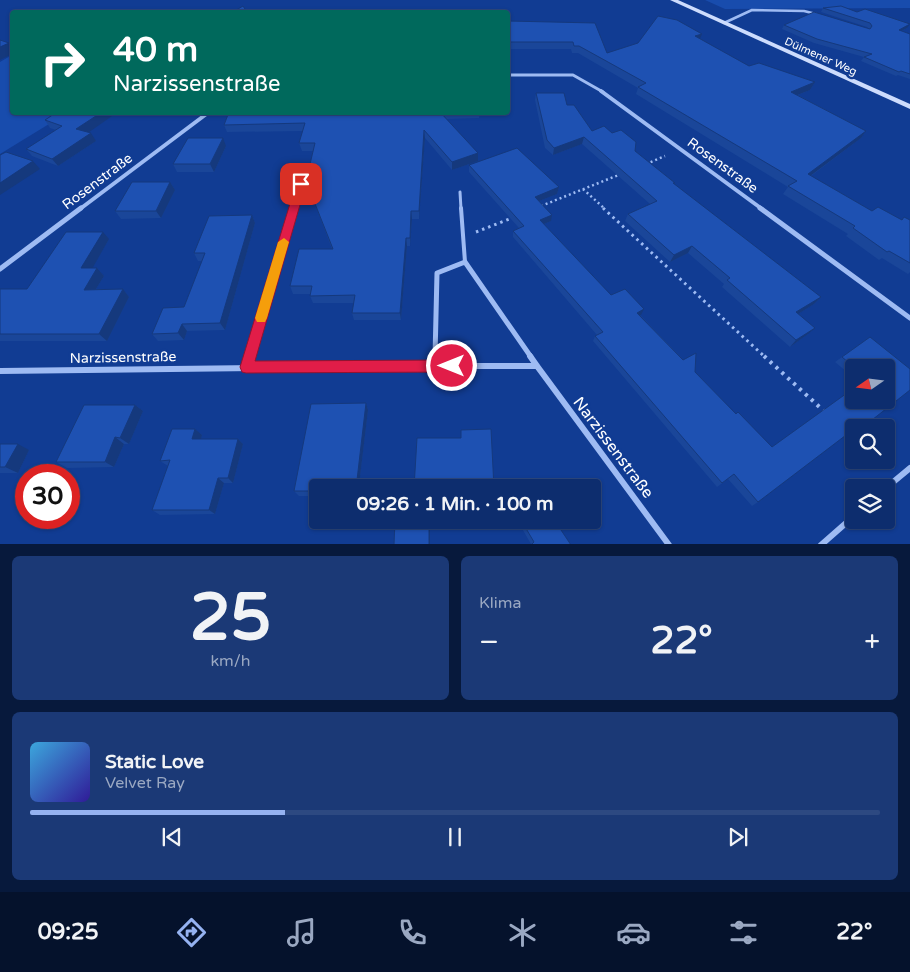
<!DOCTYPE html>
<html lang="de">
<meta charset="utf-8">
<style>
body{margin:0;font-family:"Varela Round",sans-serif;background:#1b3976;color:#f1f3f6;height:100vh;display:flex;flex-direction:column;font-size:19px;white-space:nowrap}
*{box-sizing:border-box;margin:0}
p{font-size:16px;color:#9aa8c2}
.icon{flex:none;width:28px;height:28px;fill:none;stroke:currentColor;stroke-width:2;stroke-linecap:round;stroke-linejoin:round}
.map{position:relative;height:544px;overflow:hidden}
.sheet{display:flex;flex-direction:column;gap:12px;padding:12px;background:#07193c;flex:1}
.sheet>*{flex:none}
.hud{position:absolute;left:10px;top:10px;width:500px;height:105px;border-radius:5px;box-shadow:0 1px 4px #0004,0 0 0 1px #2d4981;background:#00695c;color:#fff;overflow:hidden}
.needle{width:32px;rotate:256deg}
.fabs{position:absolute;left:845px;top:359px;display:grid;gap:10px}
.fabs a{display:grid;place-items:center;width:50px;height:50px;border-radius:5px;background:#0d2d6e;box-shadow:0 1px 4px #0004,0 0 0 1px #2d4981;font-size:25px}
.speed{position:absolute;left:15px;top:464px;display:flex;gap:10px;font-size:25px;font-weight:700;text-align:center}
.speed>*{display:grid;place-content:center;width:65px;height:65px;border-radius:50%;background:#0d2d6e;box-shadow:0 1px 4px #0004,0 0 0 1px #2d4981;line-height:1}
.speed .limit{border:8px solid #d22;background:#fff;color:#111}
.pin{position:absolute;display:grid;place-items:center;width:42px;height:42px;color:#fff;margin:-21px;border-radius:10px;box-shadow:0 2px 8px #0006}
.me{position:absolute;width:55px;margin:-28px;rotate:270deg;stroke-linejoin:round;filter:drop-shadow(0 0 4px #0008)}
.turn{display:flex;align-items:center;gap:18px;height:105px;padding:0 20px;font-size:22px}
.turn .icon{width:65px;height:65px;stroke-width:2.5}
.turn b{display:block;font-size:35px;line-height:42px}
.big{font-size:38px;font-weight:800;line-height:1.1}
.sheet .tile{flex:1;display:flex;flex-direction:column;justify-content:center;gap:8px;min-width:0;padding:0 18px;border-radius:8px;background:#1b3976}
.sheet .dial{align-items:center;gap:0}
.dial b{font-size:65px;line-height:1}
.song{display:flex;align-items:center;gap:15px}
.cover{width:60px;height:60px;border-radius:8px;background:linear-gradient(135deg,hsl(200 70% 55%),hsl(250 70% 35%))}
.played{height:5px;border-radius:2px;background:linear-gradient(90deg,#95b2f1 30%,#2d4981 30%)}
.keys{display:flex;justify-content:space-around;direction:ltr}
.heat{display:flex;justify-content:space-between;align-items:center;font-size:28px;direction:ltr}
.sheet .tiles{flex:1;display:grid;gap:12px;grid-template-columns:1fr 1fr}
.tile:last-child{grid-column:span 2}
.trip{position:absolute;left:309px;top:479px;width:292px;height:50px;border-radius:5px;background:#0d2d6e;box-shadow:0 1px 4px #0004,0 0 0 1px #2d4981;font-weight:800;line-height:50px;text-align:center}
.menu{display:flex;height:80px;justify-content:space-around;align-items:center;background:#05122c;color:#9aa8c2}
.menu .icon{width:35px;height:35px}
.menu .on{color:#95b2f1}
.menu b{font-size:22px;color:#f1f3f6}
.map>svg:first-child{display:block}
</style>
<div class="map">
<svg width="910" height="545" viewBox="0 0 910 545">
<rect width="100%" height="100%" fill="#113c93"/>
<path fill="#184cad" d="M705 0H910V8L725 9Z
M12 55V112L67 113 0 154V62Z"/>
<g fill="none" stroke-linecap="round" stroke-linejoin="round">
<path stroke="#9ebbf3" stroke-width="2.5" stroke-dasharray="2 3" stroke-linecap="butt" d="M646 164 665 156
M583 189 605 209
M541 206 621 174"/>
<path stroke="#9ebbf3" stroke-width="3" stroke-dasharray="2.5 4" stroke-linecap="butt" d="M603 208 765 357
M476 232 512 218"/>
<path stroke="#9ebbf3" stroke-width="4" stroke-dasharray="3 5" stroke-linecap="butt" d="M764 356 826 413
M845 431 854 439
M877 460 886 468"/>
<path stroke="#9ebbf3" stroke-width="2.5" d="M724 23 752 10 804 11 816 14"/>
<path stroke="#9ebbf3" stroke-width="3" d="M460 192 461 209
M293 209 301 184"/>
<path stroke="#9ebbf3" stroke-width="4" d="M461 208 465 262
M249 357 294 208"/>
<path stroke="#9ebbf3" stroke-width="5" d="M246 367 249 356"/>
<path stroke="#9ebbf3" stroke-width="3" d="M508 75H573L603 92"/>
<path stroke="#9ebbf3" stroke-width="4" d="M601 91 762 209
M80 209 209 112"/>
<path stroke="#9ebbf3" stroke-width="5" d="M760 208 910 318
M0 269 81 208
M435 357 437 273 465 262 531 357"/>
<path stroke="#9ebbf3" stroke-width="6" d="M435 356V366H537
M530 356 537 366
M537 366 669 545
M0 371 435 366
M886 488 910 468
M821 545 854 516"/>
<path fill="#cddcfd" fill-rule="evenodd" d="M670 0H678L910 104V109Z"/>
</g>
<path fill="#1a4699" d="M823 8 857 12 907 28 902 31 910 34V79L898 75 896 76 861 61 864 57 814 43 782 29 784 25 868 28 867 27 821 12Z
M508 21 607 53 700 39 749 66 815 82 810 90 798 95 866 131 861 138 811 176 872 211 902 220H910V272L908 274 882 258 879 260 846 236 848 234 783 194 788 187 636 94 638 88 578 53H572L571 49H508Z
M536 93 567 105 592 131 635 151 675 183 674 184 821 297 814 304 798 314 808 334 790 347 722 287 724 284 688 253 670 262 625 221 628 214 650 204 582 144 553 155 545 148 535 100Z
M57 112H118L88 132 96 141 58 166 32 156 26 149 56 130 50 128 45 120Z
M229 112H480L479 118 445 119 478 153V161L452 170 425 138 419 219H412L410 246H407L401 320H354L352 313 354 303H313L310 296V294H293L290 286 332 249 306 181 313 151H302L299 143 303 131 227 132 224 125Z
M226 146 214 172H177L173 164Z
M469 165 559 187 557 194 539 201 551 221 544 224 611 295 641 315H640L736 414 772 447 886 368H854V378L835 362 842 357 910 369 863 427 861 428H854V430L853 429 758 502 752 506 728 479 717 487 593 341 595 336 597 335 513 237V231L519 228 469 172Z
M170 182 175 190 161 218 121 219 115 211Z
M252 215 255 223 225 330 187 331 184 340 158 341 152 334 184 307 202 261H198L194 253Z
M109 239 92 268H97L104 276 96 289H123L129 297 107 341H0V289H27Z
M366 403 368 410 359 485 331 486V488H318V496H299L294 491Z
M135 405 143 411 129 444H124L114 467 67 468 56 462Z
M195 429 202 435 200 439H238L243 444 233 483H224L215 514 160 515 152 510 168 466 160 461Z
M0 444 29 450 18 473H0Z
M517 520H568V521L565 525 560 528 531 544Z"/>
<path fill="#15397d" d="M910 24 907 28 896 34 899 30Z
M702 34 699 41 695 36Z
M9 43 12 47V54L0 60V47Z
M815 82 810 90 787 99 791 92Z
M102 112H118L82 137 76 129Z
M424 130 425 138 419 219V211Z
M866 131 861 138 802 182 808 174Z
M91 133 96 141 58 166 52 159Z
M584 137 582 144 553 155 554 148Z
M223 138 226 146 214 172 210 164Z
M478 153V161L452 170V162Z
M33 161 40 169 0 195V183Z
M170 182 175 190 161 218 156 211Z
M559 187 557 194 534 203 535 197Z
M411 211 412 219 410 246V238Z
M252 215 255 223 225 330 220 323Z
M552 215 551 221 539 226 540 220Z
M103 232 109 239 88 276 81 268Z
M406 238 407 246 401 320 400 313Z
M692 246 688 253 670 262 674 255Z
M97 268 104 276 91 297 84 290Z
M123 289 129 297 107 341 99 334Z
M821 297 814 304 790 319 796 312Z
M644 309 641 315 634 319 637 313Z
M182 324 187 331 184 340 178 333Z
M815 328 808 334 790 347 796 340Z
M366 403 368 410 359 485 357 480Z
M135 405 143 411 129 444 120 438Z
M195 429 202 435 199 445 192 439Z
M115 437 124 444 114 467 105 462Z
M238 439 243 444 233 483 228 478Z
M18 444 29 450 18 473 5 467Z
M218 478 224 483 215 514 209 510Z
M328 481 331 486V488H327Z
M429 520H430V545H429Z
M568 521 565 525 557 531 559 527Z"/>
<path fill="#1e51b2" stroke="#15397d" d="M243 6 247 12H233Z
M841 6 857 12 865 9 910 24 899 30 910 34V74L901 71 899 72 864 57 872 54 817 39 784 25 814 12 870 29 872 26 870 23 823 8Z
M658 16 677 20 702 34 695 36 749 66 759 63 815 82 791 92 866 131 808 174 872 211 878 207 902 220 904 217 910 220V263L889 251 887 252 853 228 855 226 788 186 797 181 638 87 646 83 579 46H574L573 42H508V21L595 23 607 53 638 43Z
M0 40 9 43 0 47Z
M536 93H564L567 105H574L592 131 604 126 612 133 621 130 636 142 635 151 675 183H673L821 297 796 312 815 328 796 340 727 280 730 278 692 246 674 255 628 214 657 201 584 137 554 148 547 140Z
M57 112H102L76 129 91 133 52 159 26 149 62 126 45 120Z
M229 112H440L478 153 452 162 424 130 419 211H411L410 238H406L400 313H352L355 295 310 296 312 286H290L299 249H333L306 181 315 143H299L305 123 224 125Z
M188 138H223L210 164H173Z
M517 148 559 187 535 197 552 215 540 220 611 295 625 289 644 309 637 313 683 360 696 353 695 372 736 414 738 412 772 447 854 388V400H886V368H855L842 357 870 337 910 369V390L863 427 860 424 855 428H854V429L758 502 734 474 722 483 595 336 603 332 513 231 524 226 469 165Z
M6 152 33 161 0 183V155Z
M132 182H170L156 211H115Z
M252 215 220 323 182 324 178 333 152 334 163 308 184 307 205 253H194L209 216Z
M66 232H103L81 268H97L84 290 123 289 99 334H0V289H27Z
M366 403 357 480 328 481 327 488H318V491H294L311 404Z
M84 405H135L120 438 115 437 105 462H56Z
M172 429H195L192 439H238L228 478H218L209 510H152L170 460 160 461Z
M491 429 494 488H414L417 438H461V430Z
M0 444H18L5 467H0Z
M395 520H429V545H394Z
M521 520H568V521L559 527 571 545H531L534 542Z"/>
<path fill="#e11d48" stroke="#92132f" d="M301 181 306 184 255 361 452 360 457 362 458 366 457 370 452 372 246 373 242 372 240 367 296 184Z"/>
<path fill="#f59e0b" d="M284 238 289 242 267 318 265 322H257L255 318 278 242Z"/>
<g text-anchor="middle" stroke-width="5" stroke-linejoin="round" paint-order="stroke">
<g font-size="11" fill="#fff" stroke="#113c93">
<text transform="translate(821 56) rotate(24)" y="4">Dülmener Weg</text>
</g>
<g font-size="14" fill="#fff" stroke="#113c93">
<text transform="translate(723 165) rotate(36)" y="5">Rosenstraße</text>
<text transform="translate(97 181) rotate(-37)" y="5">Rosenstraße</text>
<text transform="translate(123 357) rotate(-1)" y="5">Narzissenstraße</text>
</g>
<g font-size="16" fill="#fff" stroke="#113c93">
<text transform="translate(614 447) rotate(53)" y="6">Narzissenstraße</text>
</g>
</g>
</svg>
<div class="fabs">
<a><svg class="needle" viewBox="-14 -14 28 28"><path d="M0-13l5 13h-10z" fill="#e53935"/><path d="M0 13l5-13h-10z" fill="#9aa8c2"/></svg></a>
<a><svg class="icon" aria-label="search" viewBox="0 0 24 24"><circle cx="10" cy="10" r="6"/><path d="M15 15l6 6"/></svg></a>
<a><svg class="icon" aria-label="layers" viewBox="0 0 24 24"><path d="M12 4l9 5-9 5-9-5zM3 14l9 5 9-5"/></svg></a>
</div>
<div class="speed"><div class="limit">30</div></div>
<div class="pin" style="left:301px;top:184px;background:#d93025"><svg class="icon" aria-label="arrive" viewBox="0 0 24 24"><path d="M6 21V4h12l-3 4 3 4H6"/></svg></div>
<svg class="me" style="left:452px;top:366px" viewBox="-20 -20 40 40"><circle r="17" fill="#e11d48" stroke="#fff" stroke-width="3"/><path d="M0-11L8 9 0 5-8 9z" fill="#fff"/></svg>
<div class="trip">09:26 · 1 Min. · 100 m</div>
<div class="hud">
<div class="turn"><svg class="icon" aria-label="right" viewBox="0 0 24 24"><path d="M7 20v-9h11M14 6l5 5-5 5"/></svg><div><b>40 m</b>Narzissenstraße</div></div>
</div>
</div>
<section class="sheet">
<div class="tiles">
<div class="tile dial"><b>25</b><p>km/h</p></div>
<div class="tile"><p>Klima</p>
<div class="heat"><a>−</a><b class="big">22°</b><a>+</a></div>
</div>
<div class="tile">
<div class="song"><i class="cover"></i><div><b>Static Love</b><p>Velvet Ray</p></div></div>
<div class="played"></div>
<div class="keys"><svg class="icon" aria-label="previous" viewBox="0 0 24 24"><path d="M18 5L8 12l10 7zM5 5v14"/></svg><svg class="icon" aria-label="pause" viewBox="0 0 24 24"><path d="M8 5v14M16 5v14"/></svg><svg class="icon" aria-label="next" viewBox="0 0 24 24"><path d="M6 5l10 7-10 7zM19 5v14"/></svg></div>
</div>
</div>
</section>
<nav class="menu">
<b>09:25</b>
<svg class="icon on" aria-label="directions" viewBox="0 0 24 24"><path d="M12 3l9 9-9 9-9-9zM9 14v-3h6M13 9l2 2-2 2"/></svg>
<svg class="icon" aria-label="music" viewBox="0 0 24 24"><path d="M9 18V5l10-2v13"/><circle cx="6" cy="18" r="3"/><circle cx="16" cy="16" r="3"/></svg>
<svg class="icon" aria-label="phone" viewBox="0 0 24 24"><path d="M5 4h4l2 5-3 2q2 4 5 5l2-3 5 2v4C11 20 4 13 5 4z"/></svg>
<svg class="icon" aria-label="climate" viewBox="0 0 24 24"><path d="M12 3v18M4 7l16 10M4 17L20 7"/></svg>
<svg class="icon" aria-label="car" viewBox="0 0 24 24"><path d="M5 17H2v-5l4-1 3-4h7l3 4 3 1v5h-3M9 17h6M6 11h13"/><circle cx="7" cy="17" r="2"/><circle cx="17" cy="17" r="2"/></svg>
<svg class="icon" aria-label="filters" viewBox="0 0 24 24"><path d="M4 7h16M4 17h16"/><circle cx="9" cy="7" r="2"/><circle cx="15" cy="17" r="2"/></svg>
<b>22°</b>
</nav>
